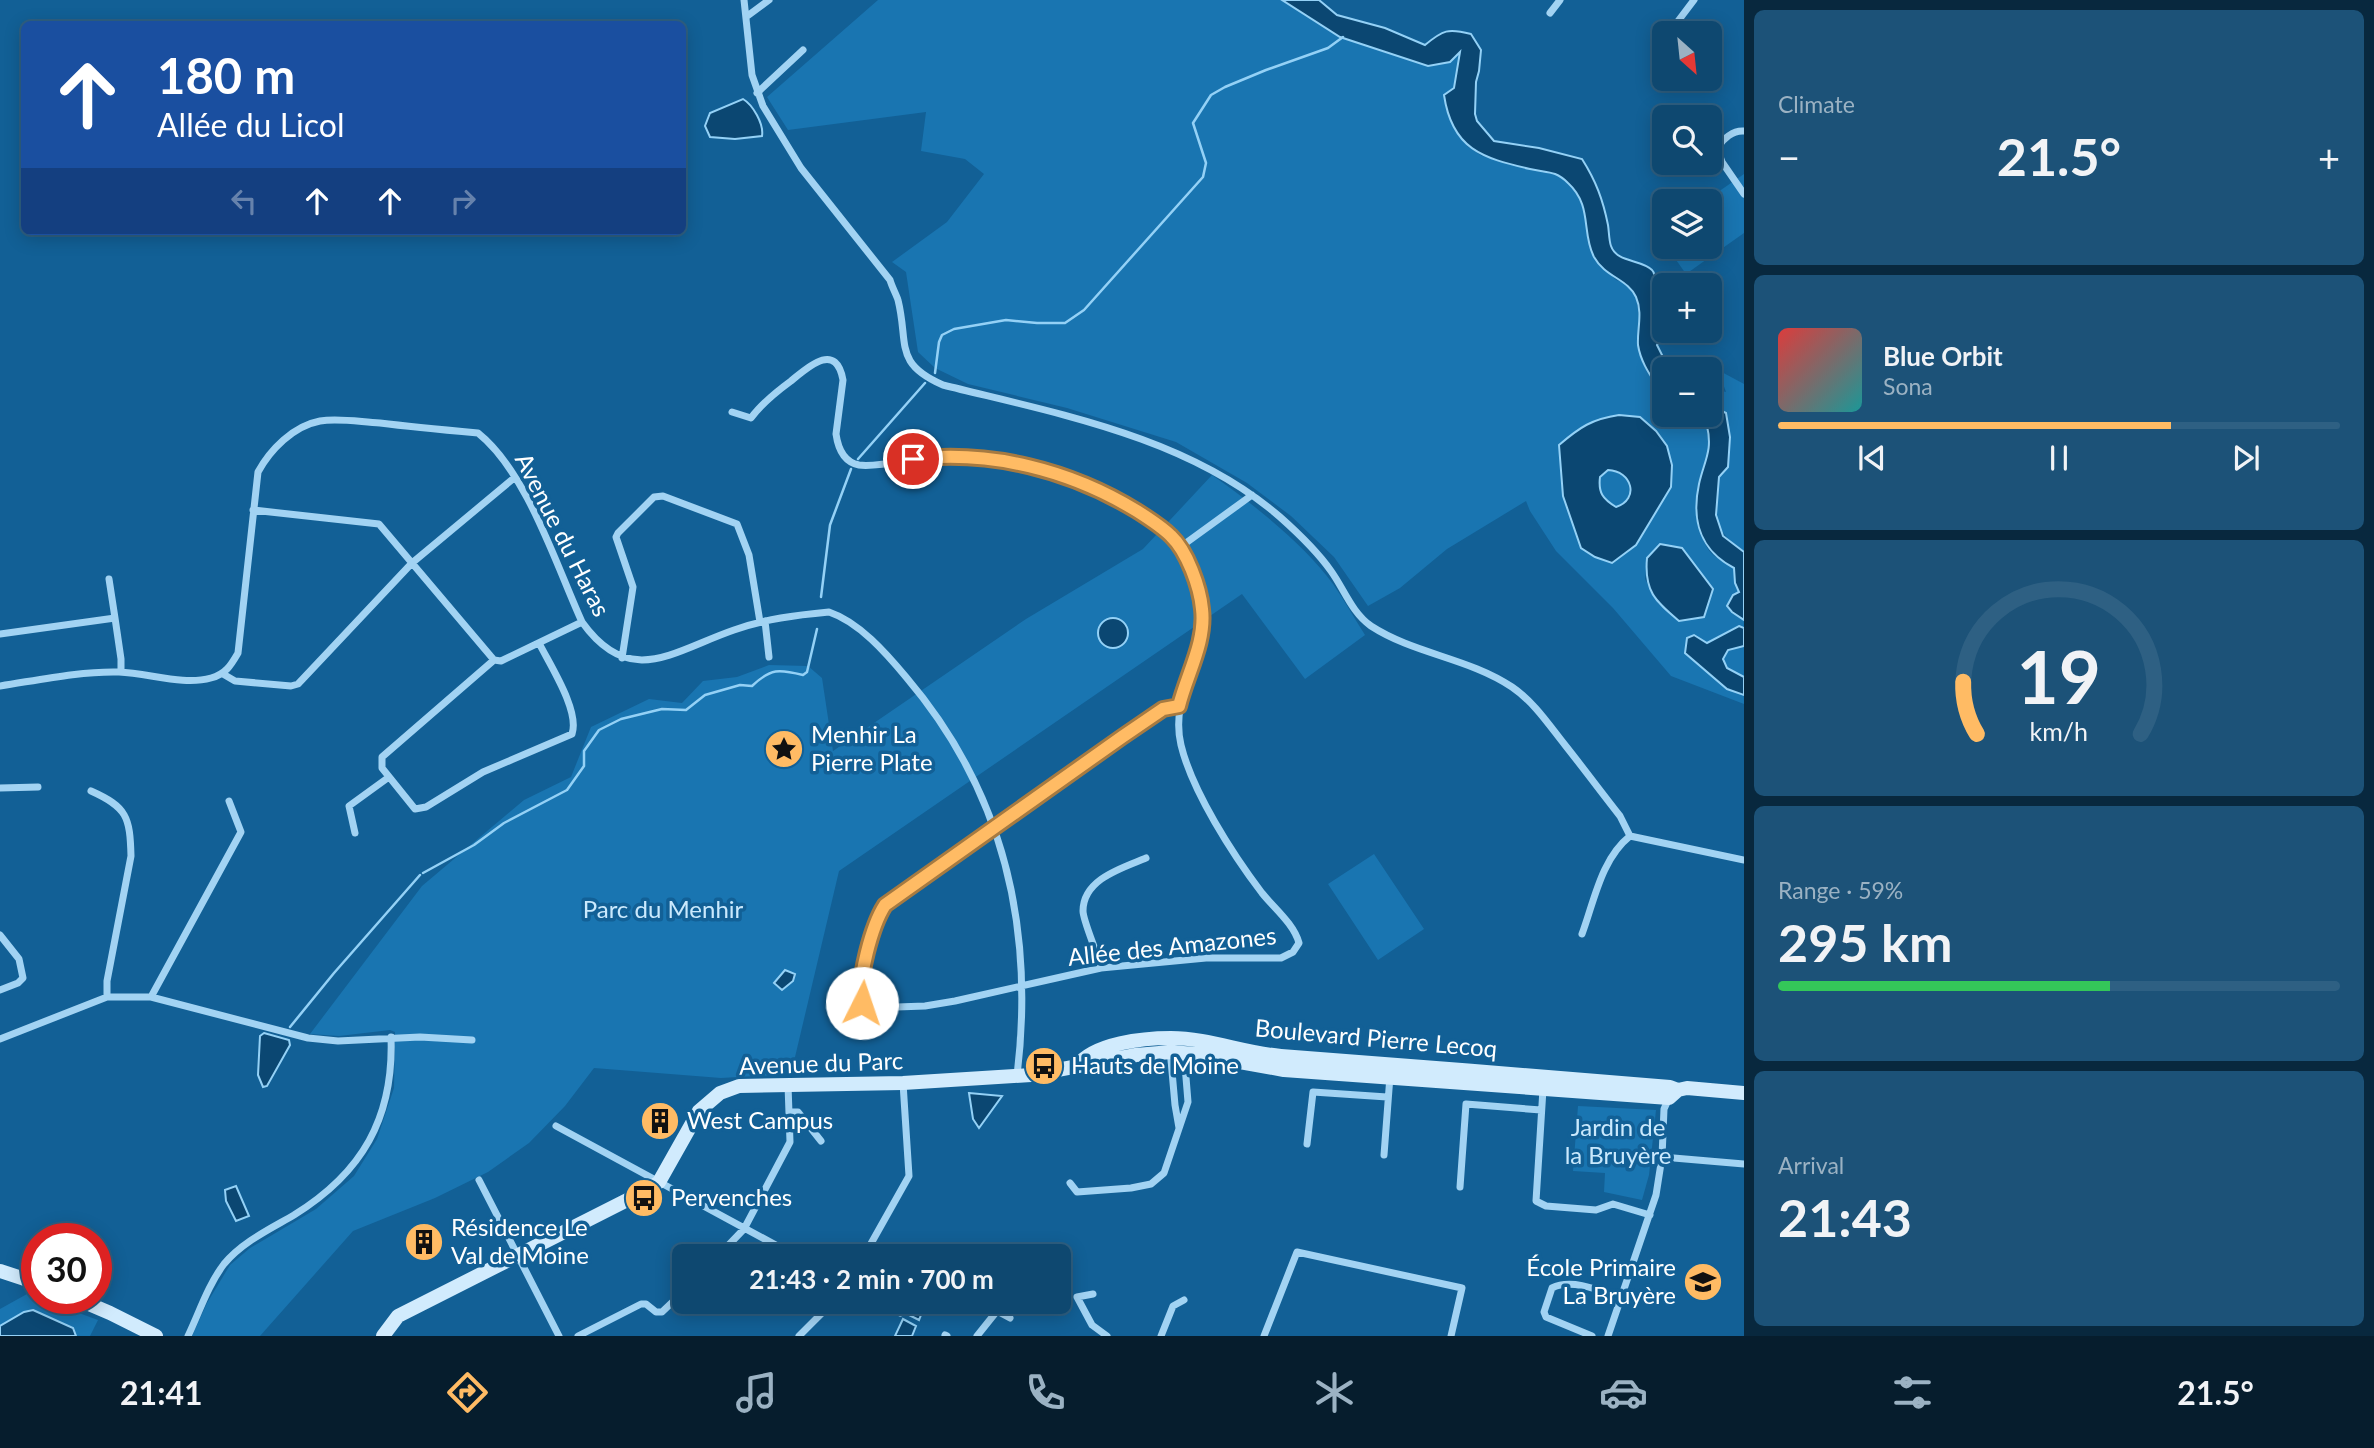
<!DOCTYPE html>
<meta charset="utf-8">
<style>
body{margin:0;font-family:Lato,sans-serif;background:#1c5278;color:#f1f3f6;height:100vh;display:flex;flex-direction:column;font-size:26px;white-space:nowrap}
*{box-sizing:border-box;margin:0}
p{font-size:23px;color:#9bb2c3}
.icon{flex:none;width:38px;height:38px;fill:none;stroke:currentColor;stroke-width:2;stroke-linecap:round;stroke-linejoin:round}
.map{position:relative;flex:1;overflow:hidden}
.side{display:flex;flex-direction:column;gap:10px;padding:10px;background:#08283e;width:630px}
.side>*{flex:none}
.top-card{position:absolute;left:21px;top:21px;width:665px;height:214px;border-radius:10px;box-shadow:0 4px 18px #0003,0 0 0 2px #2e6083;background:#1a4fa0;color:#fff;overflow:hidden}
.needle{width:46px;rotate:153deg}
.buttons{position:absolute;left:1652px;top:21px;display:grid;gap:14px}
.buttons a{display:grid;place-items:center;width:70px;height:70px;border-radius:10px;background:#0e4870;box-shadow:0 4px 18px #0003,0 0 0 2px #2e6083;font-size:35px}
.speed{position:absolute;left:21px;top:1223px;display:flex;gap:14px;font-size:35px;font-weight:700;text-align:center}
.speed>*{display:grid;place-content:center;width:91px;height:91px;border-radius:50%;background:#0e4870;box-shadow:0 4px 18px #0003,0 0 0 2px #2e6083;line-height:1}
.speed .limit{border:10px solid #d22;background:#fff;color:#111}
.pin{position:absolute;display:grid;place-items:center;width:60px;height:60px;color:#fff;margin:-30px;border:4px solid #fff;border-radius:50%;box-shadow:0 2px 7px #0007}
.me{position:absolute;width:77px;margin:-38px;rotate:4deg;stroke-linejoin:round;filter:drop-shadow(0 0 5px #0008)}
.turn{display:flex;align-items:center;gap:24px;height:147px;padding:0 21px;font-size:32px}
.turn .icon{width:91px;height:91px;stroke-width:2.5}
.turn b{display:block;font-size:49px;line-height:60px}
.lanes{display:flex;align-items:center;height:66px;padding:0 21px;background:#0003;justify-content:center;gap:35px;direction:ltr}
.lanes .off{opacity:.35}
.big{font-size:52px;font-weight:700;line-height:1.1}
.side .tile{flex:1;display:flex;flex-direction:column;justify-content:center;gap:10px;min-width:0;padding:0 24px;border-radius:10px;background:#1c5278}
.side .dial{align-items:center;gap:0}
.dial svg{height:182px;overflow:visible;fill:none;stroke:#2e6083;stroke-width:7;stroke-linecap:round;text-anchor:middle}
.dial text{fill:#f1f3f6;stroke:none}
.song{display:flex;align-items:center;gap:21px}
.cover{width:84px;height:84px;border-radius:10px;background:linear-gradient(135deg,hsl(0 70% 55%),hsl(180 70% 35%))}
.played{height:7px;border-radius:4px;background:linear-gradient(90deg,#ffbb64 70%,#2e6083 70%)}
.keys{display:flex;justify-content:space-around;direction:ltr}
.heat{display:flex;justify-content:space-between;align-items:center;font-size:38px;direction:ltr}
.charge{height:10px;border-radius:5px;background:linear-gradient(90deg,#34c759 59%,#2e6083 0)}
.trip{position:absolute;left:672px;top:1244px;width:399px;height:70px;border-radius:10px;background:#0e4870;box-shadow:0 4px 18px #0003,0 0 0 2px #2e6083;font-weight:700;line-height:70px;text-align:center}
.tab-bar{display:flex;height:112px;justify-content:space-around;align-items:center;background:#061d2d;color:#9bb2c3}
.tab-bar .icon{width:49px;height:49px}
.tab-bar .active{color:#ffbb64}
.tab-bar b{font-size:32px;color:#f1f3f6}
main{display:flex;flex:1;min-height:0}
.map>svg:first-child{display:block}
</style>
<main>
<div class="map">
<svg width="1744" height="1336" viewBox="0 0 1744 1336">
<rect width="100%" height="100%" fill="#126096"/>
<path fill="#1975b1" fill-rule="evenodd" d="M878 0H1282L1340 37 1428 66 1455 57 1460 51 1454 88 1447 113 1467 146 1482 156 1531 169 1558 173 1579 193 1587 221 1593 256 1616 280 1627 284 1636 297 1640 323 1638 343 1642 359 1664 397V415H1681L1707 426C1713 452 1705 456 1701 479 1697 500 1696 536 1711 553 1717 559 1727 563 1734 568L1735 583 1740 589 1732 613 1744 620V628L1739 626 1707 644 1694 636 1727 689 1744 695V704L1671 676 1613 608 1556 551 1530 511 1526 501 1447 549 1400 588 1368 606 1334 557 1291 516 1247 483 1176 442 1067 408 968 384 935 368 918 352 906 272 892 262 947 222 984 174 965 159 921 151 926 112 788 130 767 97ZM1598 418 1652 516 1636 545 1595 557ZM1682 548 1713 589 1659 604 1645 579 1647 558Z
M1744 174V233L1686 274 1667 247H1710V201H1705Z
M1718 370 1744 384V552C1710 526 1714 517 1719 477L1722 472 1726 413 1710 405V388L1726 392Z
M1608 470H1617L1626 476C1631 490 1632 501 1616 507 1603 499 1598 493 1600 477Z
M1212 475C1253 504 1304 544 1333 584 1345 601 1354 618 1365 635L1305 679 1242 594 839 871 791 1074 721 1078 594 1068 565 1106 529 1143 488 1172 435 1198 353 1231 260 1336H192L207 1303 230 1265 250 1248 316 1209 354 1176 377 1139 394 1088 395 1032 390 1030 339 1036 310 1034 422 886 524 800 571 777 591 727 649 699 682 703 703 681 737 677 769 665 808 666 822 678 833 751 1026 619 1143 549Z
M1744 646V677L1727 668 1723 659 1728 650Z
M1374 854 1424 929 1378 960 1328 884Z
M1578 1106 1656 1110 1649 1175 1642 1200 1604 1192 1605 1173 1573 1171Z
M27 1294 98 1320 90 1336H76L73 1328 24 1312 0 1326V1309Z"/>
<path fill="#0b4772" stroke="#94d1f6" stroke-width="2" fill-rule="evenodd" d="M1282 0H1319L1337 15 1385 28 1425 45C1443 30 1448 28 1471 34L1481 50 1479 71 1476 82 1475 114 1477 121 1494 141 1539 148 1582 159C1596 181 1603 200 1608 225 1609 231 1609 241 1611 246 1617 263 1641 259 1652 270 1659 276 1658 327 1660 340L1657 345 1669 369H1664V397C1654 380 1641 365 1638 345 1637 329 1643 313 1636 297 1628 279 1605 277 1594 257 1581 232 1593 206 1568 183 1555 170 1547 173 1530 169 1482 158 1452 149 1444 95L1454 88 1460 52 1450 62 1428 66 1340 37Z
M743 99C753 105 764 124 762 136L735 139 710 137 705 126 710 113Z
M1710 405 1726 413 1730 437 1728 467 1719 477 1716 515 1723 536 1744 552V620L1732 612 1727 606 1733 595 1739 592 1735 583 1734 568C1701 551 1691 521 1699 484 1704 461 1713 451 1707 426L1681 415H1710Z
M1619 415 1640 417 1656 431 1667 446 1672 465 1671 487 1636 545 1612 563 1595 557 1581 548 1563 496 1559 445C1580 427 1592 419 1619 415ZM1608 470C1632 471 1640 499 1616 507 1603 499 1598 493 1600 477Z
M1660 544 1682 548 1713 589 1704 617 1679 621C1655 601 1644 591 1647 558Z
M1098 633a15 15 0 1 1 30 0a15 15 0 1 1-30 0Z
M1739 626 1744 628V646L1728 650 1723 659 1727 668 1744 677V695L1727 689 1685 653 1687 638 1694 635 1707 643Z
M785 970 795 974 793 981 782 990 774 983Z
M264 1033 289 1040 290 1045 267 1086 263 1087 258 1075 260 1036Z
M969 1093 1002 1096 979 1128 973 1119Z
M236 1186 249 1216 236 1221 226 1201 225 1190Z
M911 1302H926L919 1320 905 1313Z
M33 1310 73 1328 76 1336H0V1326L24 1312Z
M903 1319 916 1326 912 1336H895Z"/>
<g fill="none" stroke-linecap="round" stroke-linejoin="round">
<path stroke="#94d1f6" stroke-width="2.5" d="M935 373 939 342 942 335 954 329 1006 320 1037 323H1065L1084 310 1203 177 1206 163 1193 123 1211 95 1225 87 1266 70 1328 48 1343 37
M858 459 925 383
M821 597 830 525 851 469
M423 873 474 845 504 823 567 790 584 766V751L599 730 621 719 662 709 686 710 705 695 740 685 752 686C771 668 779 669 803 675L807 672 817 629
M290 1027 334 973 420 875"/>
<path stroke="#a2d3f3" stroke-width="7" d="M744 0 752 75 763 106 801 168 890 280C892 287 896 294 898 300 909 344 893 363 943 385 1059 414 1188 437 1280 517 1298 533 1317 551 1331 571 1344 589 1352 613 1371 626 1414 654 1469 658 1512 687 1534 702 1549 725 1565 745 1584 769 1602 793 1620 816L1630 836
M1550 13 1560 0
M746 17 769 0
M1669 33 1694 0
M757 93 803 50
M1744 131C1733 130 1723 139 1717 148L1722 162 1744 194
M732 412 751 418C762 403 776 392 791 381 808 367 836 341 843 380L836 434C838 448 843 462 859 465 878 468 913 458 933 457 995 452 1068 469 1121 502 1138 512 1160 523 1173 538 1199 569 1209 614 1197 652 1187 684 1173 711 1181 745 1192 791 1233 855 1262 893 1274 908 1294 924 1299 943L1293 952 1281 958H1206L1101 968 955 1001 925 1006 869 1008 862 1003 860 994 877 916 885 904 1122 737 1163 709 1179 706
M253 510 379 524 494 660 501 661 582 622
M1179 548 1252 495
M109 579 115 618
M765 621 769 657
M0 634 115 618 121 659V672
M622 658 633 587 616 537 618 533 654 497 663 496 737 524 749 555 760 622
M494 660 382 757V768L415 809 426 807 483 772 572 734C580 711 550 665 539 643
M223 674 235 681 291 686 298 684 412 563 514 478
M0 686C39 680 80 671 119 672 149 673 183 686 211 678 226 674 231 665 238 653L258 472C270 450 293 426 320 421 339 418 360 422 380 423 412 427 445 430 478 433 527 472 556 565 582 622 630 689 673 651 734 630 764 619 797 615 829 612 859 622 886 653 906 677 1004 792 1035 927 1017 1076
M0 788 38 787
M91 791C127 807 130 817 131 856L107 981V997
M355 833 349 806 389 777
M1630 836 1744 860
M1582 934C1594 902 1601 859 1630 836
M0 935 19 959 23 978 18 983 0 990
M1101 968C1098 954 1083 921 1083 911 1083 879 1122 868 1146 858
M151 997 241 832 229 801
M0 1039 107 997H151L308 1038 338 1041 420 1037 472 1040
M1170 1049 1175 1105 1179 1128
M1543 1089 1536 1201 1546 1206 1596 1210 1613 1204 1650 1215
M789 1112H798L821 1141
M556 1126 796 1256
M1307 1144 1313 1092 1387 1097
M1384 1155 1390 1076
M1662 1157 1744 1164
M479 1180 559 1336
M1070 1183 1077 1192 1131 1188 1151 1184 1164 1173 1188 1102 1184 1053
M1460 1187 1466 1104 1541 1110
M718 1256 744 1229 790 1142 788 1085
M864 1256 909 1176 903 1083
M1093 1294 1077 1297 1092 1325 1107 1336
M880 1302 900 1313
M945 1335 947 1336
M188 1336C199 1313 208 1285 224 1264 242 1242 270 1229 294 1215 362 1173 394 1118 391 1037
M578 1336 641 1304H646L656 1312H662L684 1291
M799 1336 833 1302
M977 1336 997 1311 1010 1318
M1161 1336 1173 1306 1184 1300
M1264 1336 1297 1252 1462 1288 1451 1336
M1592 1336 1546 1317 1544 1312 1552 1288C1572 1278 1601 1291 1621 1298
M1608 1336 1656 1195 1662 1157 1664 1109 1669 1098"/>
<path stroke="#d1ebfd" stroke-width="14" d="M1077 1066C1094 1043 1144 1038 1171 1038 1208 1038 1244 1053 1281 1056 1411 1066 1540 1076 1670 1087L1678 1090
M0 1271 37 1283
M75 1298 110 1313 156 1336
M383 1336 398 1316 647 1190 659 1182 699 1111 720 1093 739 1086 903 1083 1031 1075 1136 1055 1171 1052 1195 1054 1284 1070 1669 1098 1678 1090 1687 1088 1744 1093"/>
</g>
<g fill="none" stroke-linecap="round" stroke-linejoin="round">
<g stroke="#a67a41" stroke-width="18">
<path id="route" d="M862 1003C857 980 872 925 885 905L1122 737 1163 709 1179 706C1187 674 1206 642 1202 609 1200 587 1187 551 1171 536 1162 527 1148 518 1137 511 1070 470 991 450 913 459"/>
</g>
<use href="#route" stroke="#ffbb64" stroke-width="12"/>
</g>
<defs>
<g id="sight-disc" transform="scale(2.0125)"><circle r="9.5" fill="#ffbb64" stroke="#126096"/><path d="M0-6L1.8-2.2L6-1.7L2.9 1.2L3.7 5.4L0 3.3L-3.7 5.4L-2.9 1.2L-6-1.7L-1.8-2.2Z" fill="#111"/></g>
<g id="bus-disc" transform="scale(2.0125)"><circle r="9.5" fill="#ffbb64" stroke="#126096"/><path d="M-5-6H5V4H4V6H2V4H-2V6H-4V4H-5ZM-3.5-4V0h7V-4ZM-3.5 1.2v1.5H-2V1.2ZM2 1.2v1.5H3.5V1.2Z" fill="#111"/></g>
<g id="building-disc" transform="scale(2.0125)"><circle r="9.5" fill="#ffbb64" stroke="#126096"/><path d="M-4-6H4V6H1V3H-1V6H-4ZM-2.5-4.3h1.7v1.8h-1.7ZM.8-4.3h1.7v1.8H.8ZM-2.5-1h1.7V.8h-1.7ZM.8-1h1.7V.8H.8Z" fill="#111"/></g>
<g id="school-disc" transform="scale(2.0125)"><circle r="9.5" fill="#ffbb64" stroke="#126096"/><path d="M0-5L7-2L0 1L-7-2ZM-4 1L0 2.5L4 1V4Q0 6-4 4Z" fill="#111"/></g>
</defs>
<g fill-rule="evenodd">
<use href="#sight-disc" x="784" y="749"/>
<use href="#bus-disc" x="1044" y="1066"/>
<use href="#building-disc" x="660" y="1121"/>
<use href="#bus-disc" x="644" y="1198"/>
<use href="#building-disc" x="424" y="1242"/>
<use href="#school-disc" x="1703" y="1282"/>
</g>
<g text-anchor="middle" stroke-width="7" stroke-linejoin="round" paint-order="stroke">
<g font-size="24" fill="#fff" stroke="#126096">
<text transform="translate(562 535) rotate(63)" y="8">Avenue du Haras</text>
<text transform="translate(1172 947) rotate(-6)" y="8">Allée des Amazones</text>
<text transform="translate(1376 1039) rotate(5)" y="8">Boulevard Pierre Lecoq</text>
<text transform="translate(821 1064) rotate(-2)" y="8">Avenue du Parc</text>
</g>
<g font-size="24" fill="#fff" stroke="#126096" text-anchor="start">
<text x="811" y="743">Menhir La<tspan x="811" dy="28">Pierre Plate</tspan></text>
<text x="1071" y="1074">Hauts de Moine</text>
<text x="687" y="1129">West Campus</text>
<text x="671" y="1206">Pervenches</text>
<text x="451" y="1236">Résidence Le<tspan x="451" dy="28">Val de Moine</tspan></text>
<text x="1676" y="1276" text-anchor="end">École Primaire<tspan x="1676" dy="28">La Bruyère</tspan></text>
</g>
<g font-size="24" fill="#cae9fd" stroke="#126096">
<text x="663" y="918">Parc du Menhir</text>
<text x="1618" y="1136">Jardin de<tspan x="1618" dy="28">la Bruyère</tspan></text>
</g>
</g>
</svg>
<div class="buttons">
<a><svg class="needle" viewBox="-14 -14 28 28"><path d="M0-13l5 13h-10z" fill="#e53935"/><path d="M0 13l5-13h-10z" fill="#9bb2c3"/></svg></a>
<a><svg class="icon" aria-label="search" viewBox="0 0 24 24"><circle cx="10" cy="10" r="6"/><path d="M15 15l6 6"/></svg></a>
<a><svg class="icon" aria-label="layers" viewBox="0 0 24 24"><path d="M12 4l9 5-9 5-9-5zM3 14l9 5 9-5"/></svg></a>
<a>+</a>
<a>−</a>
</div>
<div class="speed"><div class="limit">30</div></div>
<div class="pin" style="left:913px;top:459px;background:#d93025"><svg class="icon" aria-label="arrive" viewBox="0 0 24 24"><path d="M6 21V4h12l-3 4 3 4H6"/></svg></div>
<svg class="me" style="left:862px;top:1003px" viewBox="-20 -20 40 40"><circle r="19" fill="#fff"/><path d="M0-13L10 11 0 6-10 11z" fill="#ffbb64"/></svg>
<div class="trip">21:43 · 2 min · 700 m</div>
<div class="top-card">
<div class="turn"><svg class="icon" aria-label="ahead" viewBox="0 0 24 24"><path d="M12 20V5M6 11l6-6 6 6"/></svg><div><b>180 m</b>Allée du Licol</div></div>
<div class="lanes"><svg class="icon off" aria-label="left" viewBox="0 0 24 24"><path d="M17 20v-9H6M10 6l-5 5 5 5"/></svg><svg class="icon" aria-label="ahead" viewBox="0 0 24 24"><path d="M12 20V5M6 11l6-6 6 6"/></svg><svg class="icon" aria-label="ahead" viewBox="0 0 24 24"><path d="M12 20V5M6 11l6-6 6 6"/></svg><svg class="icon off" aria-label="right" viewBox="0 0 24 24"><path d="M7 20v-9h11M14 6l5 5-5 5"/></svg></div>
</div>
</div>
<section class="side">
<div class="tile"><p>Climate</p>
<div class="heat"><a>−</a><b class="big">21.5°</b><a>+</a></div>
</div>
<div class="tile">
<div class="song"><i class="cover"></i><div><b>Blue Orbit</b><p>Sona</p></div></div>
<div class="played"></div>
<div class="keys"><svg class="icon" aria-label="previous" viewBox="0 0 24 24"><path d="M18 5L8 12l10 7zM5 5v14"/></svg><svg class="icon" aria-label="pause" viewBox="0 0 24 24"><path d="M8 5v14M16 5v14"/></svg><svg class="icon" aria-label="next" viewBox="0 0 24 24"><path d="M6 5l10 7-10 7zM19 5v14"/></svg></div>
</div>
<div class="tile dial"><svg viewBox="0 0 100 80">
<path d="M14 69A42 42 0 1 1 86 69"/>
<path d="M14 69A42 42 0 0 1 8 46" stroke="#ffbb64"/>
<text x="50" y="56" font-size="32" font-weight="700">19</text>
<text x="50" y="72" font-size="11">km/h</text>
</svg></div>
<div class="tile"><p>Range · 59%</p><b class="big">295 km</b><div class="charge"></div></div>
<div class="tile"><p>Arrival</p><b class="big">21:43</b></div>
</section>
</main>
<nav class="tab-bar">
<b>21:41</b>
<svg class="icon active" aria-label="directions" viewBox="0 0 24 24"><path d="M12 3l9 9-9 9-9-9zM9 14v-3h6M13 9l2 2-2 2"/></svg>
<svg class="icon" aria-label="music" viewBox="0 0 24 24"><path d="M9 18V5l10-2v13"/><circle cx="6" cy="18" r="3"/><circle cx="16" cy="16" r="3"/></svg>
<svg class="icon" aria-label="phone" viewBox="0 0 24 24"><path d="M5 4h4l2 5-3 2q2 4 5 5l2-3 5 2v4C11 20 4 13 5 4z"/></svg>
<svg class="icon" aria-label="climate" viewBox="0 0 24 24"><path d="M12 3v18M4 7l16 10M4 17L20 7"/></svg>
<svg class="icon" aria-label="car" viewBox="0 0 24 24"><path d="M5 17H2v-5l4-1 3-4h7l3 4 3 1v5h-3M9 17h6M6 11h13"/><circle cx="7" cy="17" r="2"/><circle cx="17" cy="17" r="2"/></svg>
<svg class="icon" aria-label="filters" viewBox="0 0 24 24"><path d="M4 7h16M4 17h16"/><circle cx="9" cy="7" r="2"/><circle cx="15" cy="17" r="2"/></svg>
<b>21.5°</b>
</nav>
